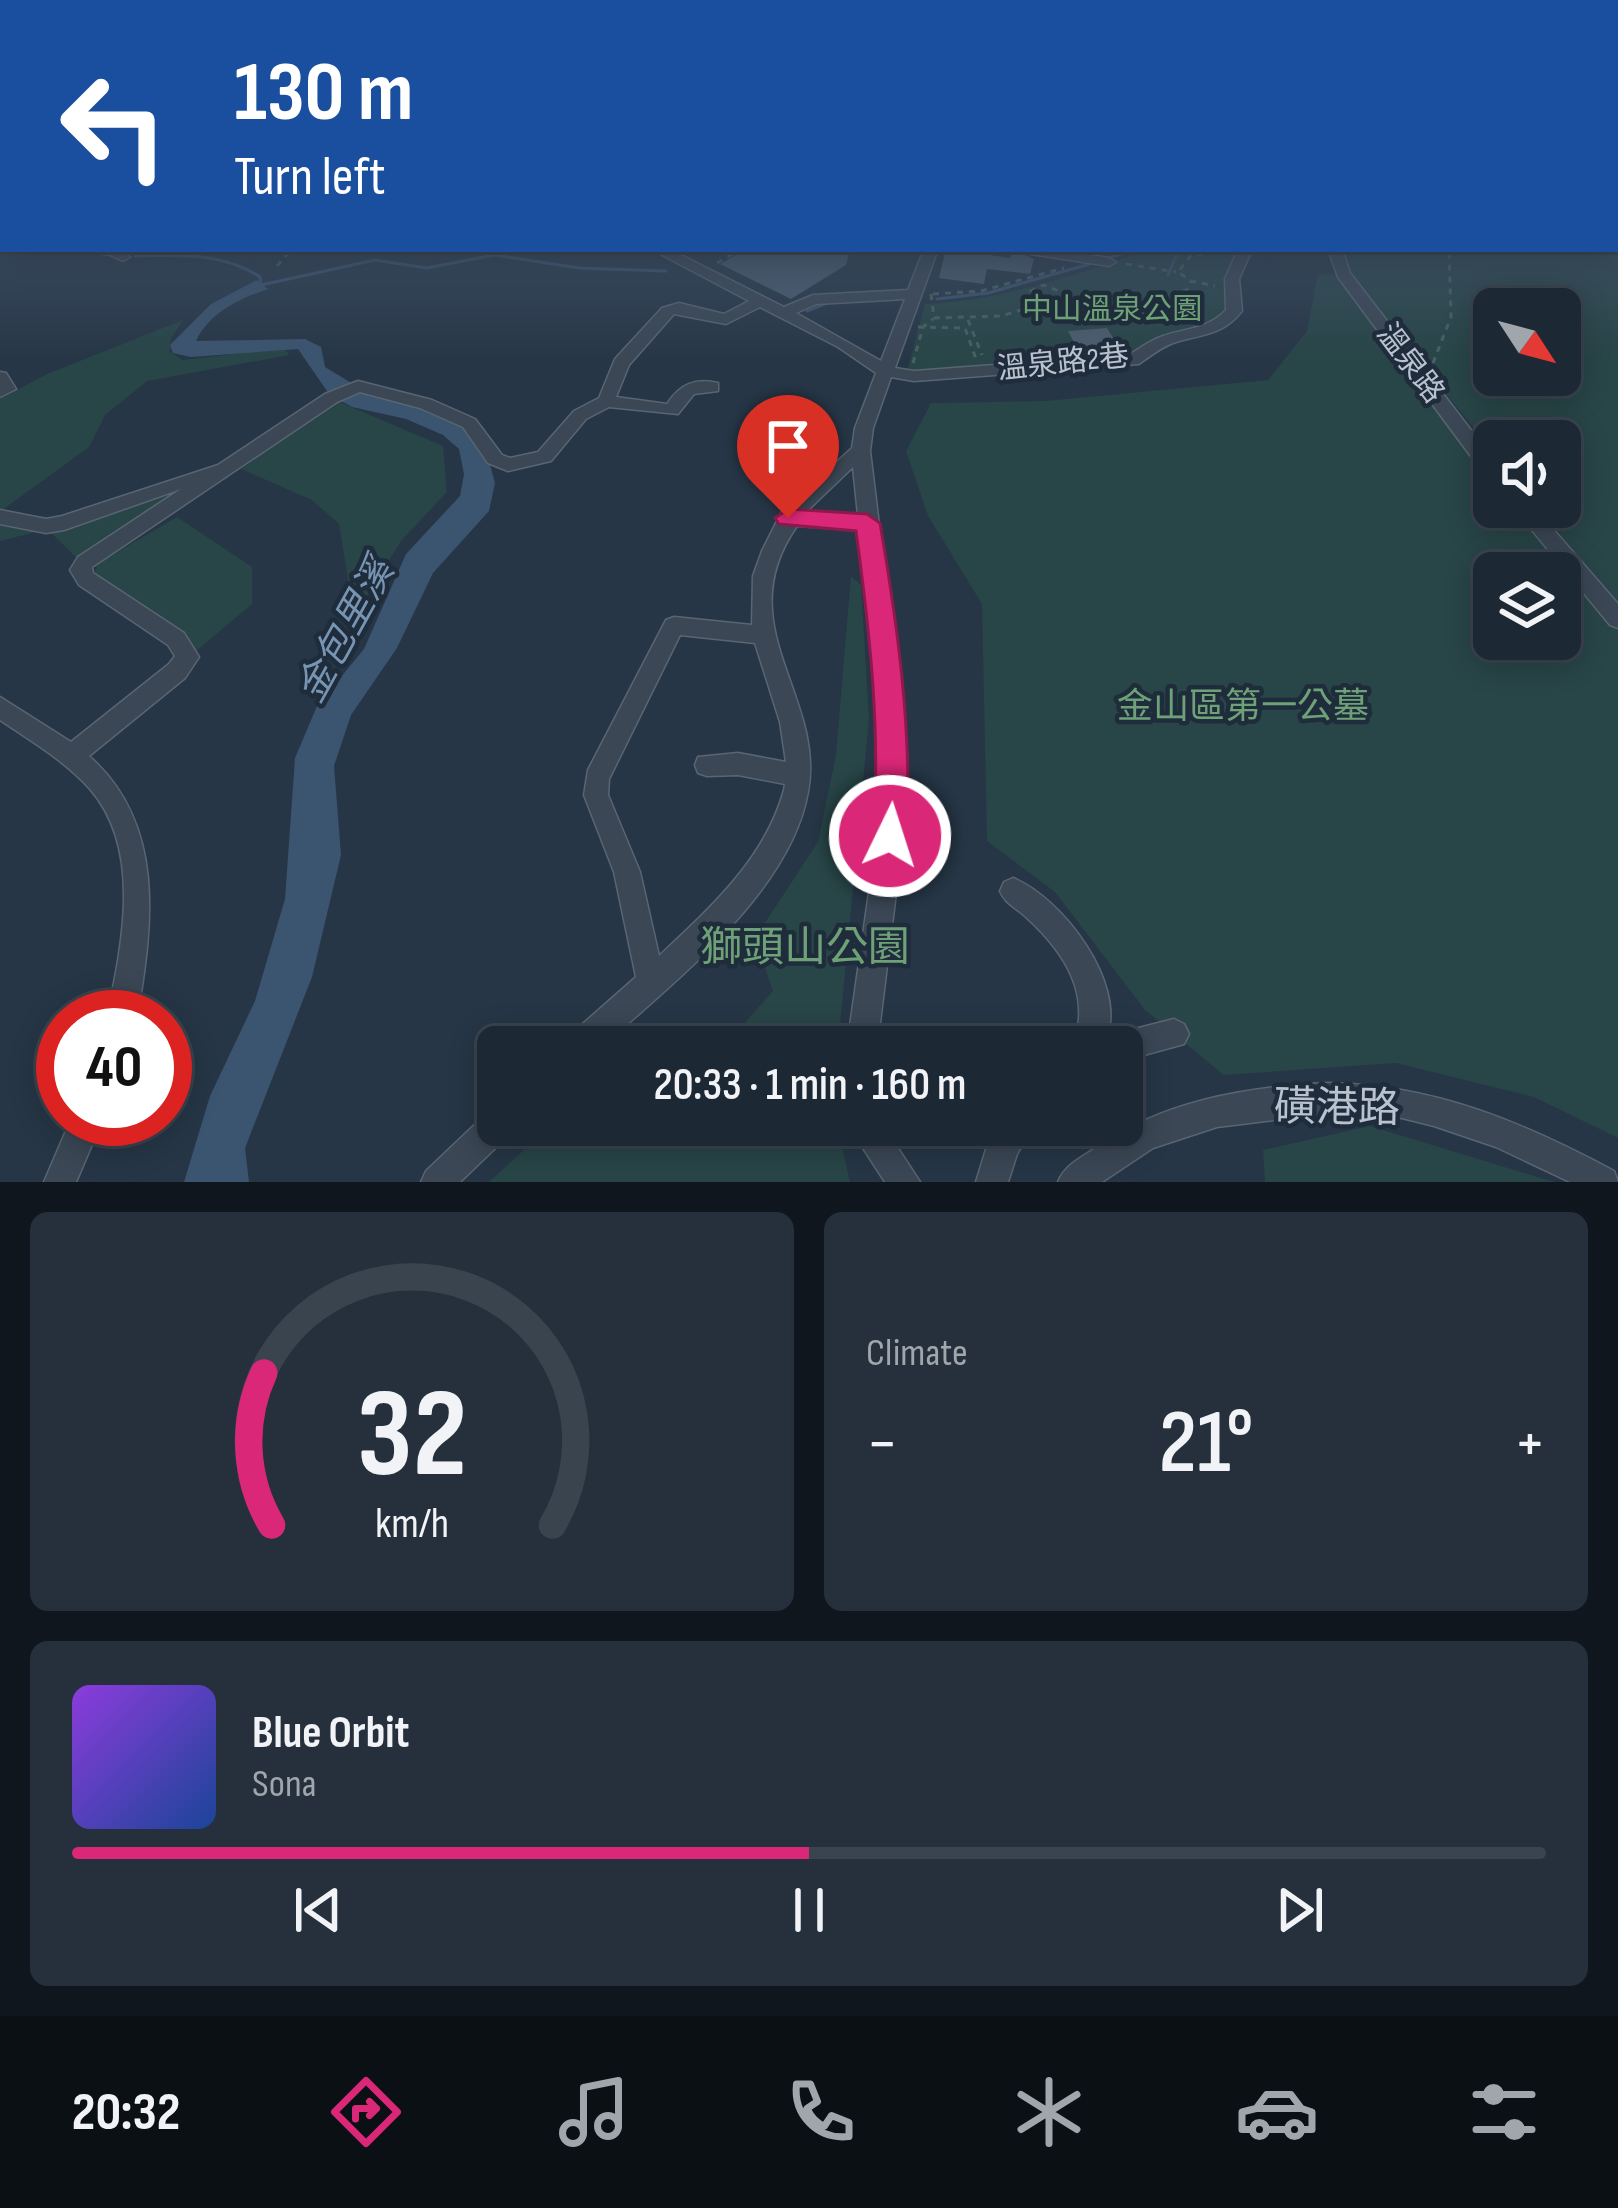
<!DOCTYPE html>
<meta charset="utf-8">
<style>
body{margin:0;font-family:"Sofia Sans Condensed","Noto Sans TC",sans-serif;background:#25303c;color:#f1f3f6;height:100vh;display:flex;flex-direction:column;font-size:45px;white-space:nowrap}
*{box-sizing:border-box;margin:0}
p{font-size:39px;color:#a0a6ac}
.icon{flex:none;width:66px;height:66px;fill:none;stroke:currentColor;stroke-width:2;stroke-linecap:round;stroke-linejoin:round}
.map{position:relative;height:1182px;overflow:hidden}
.side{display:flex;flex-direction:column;gap:30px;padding:30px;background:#0f161d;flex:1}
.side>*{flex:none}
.guide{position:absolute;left:0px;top:0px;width:1620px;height:252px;box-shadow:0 6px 30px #0003,0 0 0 3px #3a444f;background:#1a4fa0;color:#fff;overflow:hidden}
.needle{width:78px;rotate:126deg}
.fabs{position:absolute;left:1473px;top:288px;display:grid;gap:24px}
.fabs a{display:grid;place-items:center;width:108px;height:108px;border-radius:18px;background:#1c2834;box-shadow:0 6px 30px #0003,0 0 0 3px #3a444f;font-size:60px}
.speed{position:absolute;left:36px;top:990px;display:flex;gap:24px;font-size:60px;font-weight:700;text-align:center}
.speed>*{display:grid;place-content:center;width:156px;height:156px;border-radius:50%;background:#1c2834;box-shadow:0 6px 30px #0003,0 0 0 3px #3a444f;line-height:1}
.speed .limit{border:18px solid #d22;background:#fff;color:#111}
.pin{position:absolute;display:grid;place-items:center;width:102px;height:102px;color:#fff;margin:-123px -51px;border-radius:50% 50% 50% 0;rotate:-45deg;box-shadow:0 0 12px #0007}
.pin .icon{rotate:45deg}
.me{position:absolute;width:132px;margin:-66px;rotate:4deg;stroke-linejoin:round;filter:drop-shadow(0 0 9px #0008)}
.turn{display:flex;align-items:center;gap:42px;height:252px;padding:0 36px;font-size:54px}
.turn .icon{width:156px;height:156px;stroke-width:2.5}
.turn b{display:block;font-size:84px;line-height:102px}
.big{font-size:90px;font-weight:600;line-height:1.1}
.side .widget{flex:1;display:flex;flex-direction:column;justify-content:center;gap:18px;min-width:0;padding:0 42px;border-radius:18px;background:#25303c}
.side .dial{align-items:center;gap:0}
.dial svg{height:312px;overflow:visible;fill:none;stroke:#3a444f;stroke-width:7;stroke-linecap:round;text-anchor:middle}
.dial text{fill:#f1f3f6;stroke:none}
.song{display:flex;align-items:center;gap:36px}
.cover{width:144px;height:144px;border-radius:18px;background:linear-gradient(135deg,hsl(270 70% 55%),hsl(220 70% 35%))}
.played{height:12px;border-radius:6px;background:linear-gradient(90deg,#db2777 50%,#3a444f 50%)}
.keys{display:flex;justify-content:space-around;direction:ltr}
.heat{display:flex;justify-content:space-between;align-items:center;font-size:66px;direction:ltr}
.side .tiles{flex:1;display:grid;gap:30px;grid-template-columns:1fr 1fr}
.widget:last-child{grid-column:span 2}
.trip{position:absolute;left:477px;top:1026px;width:666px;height:120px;border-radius:18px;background:#1c2834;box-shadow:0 6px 30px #0003,0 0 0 3px #3a444f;font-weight:600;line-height:120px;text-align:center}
.menu{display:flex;height:192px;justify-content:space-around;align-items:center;background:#0b1015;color:#a0a6ac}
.menu .icon{width:84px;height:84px}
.menu .selected{color:#db2777}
.menu b{font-size:54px;color:#f1f3f6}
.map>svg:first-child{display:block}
</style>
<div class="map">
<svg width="1618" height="1182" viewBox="0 0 1618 1182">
<rect width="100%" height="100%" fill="#263646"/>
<path fill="#284547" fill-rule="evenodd" d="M1618 196V604L1538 507H1560V441H1494V453L1349 275 1340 249H1617ZM1494 309H1560V375H1494Z
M1151 249H1241L1225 290 1232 294C1223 339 1160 332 1126 356L914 372 908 368 925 304C1001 301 1080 274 1151 249Z
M1318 274 1339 275 1494 483V507H1515L1618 626V1138L1534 1097 1396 1063 1224 1075 1145 1010 1055 892 987 841 982 604 928 516 906 451 931 403 1045 401 1268 380 1307 331ZM1494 573H1560V639H1494Z
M183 320 171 338 170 352 183 360 285 348 289 355 147 381 105 415 89 447 1 511 57 518 32 533 0 541V399L47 374Z
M337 401 443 446 447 492 401 541 354 617 339 524 312 500 241 469Z
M205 482 78 559 51 533Z
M177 517 252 567V604L194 653 94 577 97 564Z
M851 576 861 585 869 719 838 1047H723L773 991 755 938 818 842 836 755Z
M551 1125H837L850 1182H489Z
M1370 1126 1554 1182H1265L1263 1150Z"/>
<path fill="#3b546f" d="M257 280 268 289C239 299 210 312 196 341L305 339 321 347 325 367 371 395 425 407 465 427 487 454 495 483 489 511 433 573 397 648 351 715 334 766 341 855 312 977 245 1148 249 1182H184L210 1096 255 1001 285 899 295 758 317 706 364 649 406 554 460 496 464 474 459 449 443 435 406 419 352 407 329 394 298 349 191 357 173 353 170 345 211 304Z"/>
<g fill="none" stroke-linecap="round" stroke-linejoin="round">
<path stroke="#3b546f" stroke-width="3" d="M100 249 101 254 115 255
M135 256C179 255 222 252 260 277L261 285 375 260 427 268 494 255 580 268 666 271
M1104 259 1139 249
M1168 275 1179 249
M937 299 988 293 1093 263
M807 311 827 303"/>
</g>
<path fill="#4d5d6f" d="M746 249H839L849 254 846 265 791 299 720 264Z
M946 249 1010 258 1013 250 1034 259 1030 274 987 269 984 284 939 278Z
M1173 299 1188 319 1149 323 1137 305Z
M1107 328 1121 351 1080 354 1068 331Z"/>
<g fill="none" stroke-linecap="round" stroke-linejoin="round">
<g stroke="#596572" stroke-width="3">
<path id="minor" d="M97 249H116L130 257 123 261Z
M651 249H669L784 307 813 295 908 290 924 249H938L895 368 914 371 1129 355C1140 348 1151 340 1163 336 1187 328 1208 329 1226 310L1225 279 1238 249H1252L1239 279 1242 311C1222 336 1201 334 1173 343 1160 348 1150 356 1139 364L914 381 891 377 873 428 870 451 907 754 903 836 877 1047H847L877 836 883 754 860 530 797 526C727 626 826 696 808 792 790 893 674 981 602 1047H565L569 1036 636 977 614 872 584 795 588 770 666 620 674 617 752 625 753 576 762 551 781 513 852 448 855 428 876 373 838 347 760 307 726 324 674 314 629 365 616 397 667 404C680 384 695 378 718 383V391L694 394 678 414 609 407 586 419 551 461 508 471 488 463 463 427 420 408 360 392 337 402 92 567 93 573 184 633 199 657 185 678 89 756C166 824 153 925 137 1017H107C122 945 143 850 90 789 65 761 31 741 0 720V697L71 742 169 664 175 656 168 645 79 585 70 570 78 557 181 489 64 530 46 533 0 524V510L46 519 62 516 218 465 325 394 358 381 432 400 475 419 502 455 510 458 538 452 574 411 599 398 615 359 662 308 679 303 724 314 749 301ZM905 299 881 361 796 313 816 304ZM853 467 858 515 806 512ZM680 635 755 643 780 722 786 762 738 753 698 757 695 765 698 773 707 776 738 775 785 784 784 790C765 859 710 908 659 956L640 872 608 795 609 779Z
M1017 249H1052L1109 258 1116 262 1109 266 1024 253Z
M1328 249H1342L1350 273 1494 460V479L1487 478 1338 277Z
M0 372 6 373 16 389 0 397Z
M1513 507H1534L1618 604V628L1610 625Z
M1013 878C1062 898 1126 982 1107 1036L1174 1019 1184 1024 1189 1034 1184 1044 1122 1061V1047H1103L1106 1039 1103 1047H1072C1093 996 1065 953 1027 918 1017 908 1005 904 1000 891L1004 882Z
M1329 1083C1435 1085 1522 1122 1614 1171L1618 1182H1570L1496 1147 1434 1126 1402 1118 1329 1113 1217 1127 1153 1148 1102 1182H1058C1064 1167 1077 1160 1091 1151 1161 1101 1245 1087 1329 1083Z
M498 1108V1125H513L509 1135 460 1182H421L426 1171 487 1113Z
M71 1119H103L76 1182H44Z
M848 1125H883L920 1182H885Z
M999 1125H1034L1017 1154 1008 1182H976L987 1146Z"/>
</g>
<path stroke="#476262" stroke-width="3" stroke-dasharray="6 6" stroke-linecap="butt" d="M1212 249 1202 255 1193 253 1178 272 1191 281 1215 286
M717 263 741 249
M1126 264 1176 272
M277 266 292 249
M931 294 934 318 1001 316 1037 305 1133 302 1187 290 1191 281
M933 294 981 291 1064 268
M1033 304 1031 291 1043 285 1092 303
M968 320 982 355
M918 327 965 328 976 359
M913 363 923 327 933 319
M1433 363 1451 317 1449 249"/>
<path stroke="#476262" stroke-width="4.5" stroke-dasharray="12 12" stroke-linecap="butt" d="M776 1040 814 1047"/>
<use href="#minor" fill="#3b4755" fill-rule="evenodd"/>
</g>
<linearGradient id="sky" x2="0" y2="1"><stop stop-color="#151e26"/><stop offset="0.54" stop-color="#415268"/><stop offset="1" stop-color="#415268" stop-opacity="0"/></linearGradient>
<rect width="1618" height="362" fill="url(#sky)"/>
<path fill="#db2777" stroke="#8e194d" stroke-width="3" d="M788 509 867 514 880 523C898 628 912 729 907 836L902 847 890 851 878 847 873 836C881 732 870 634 856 531L779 524 775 518Z"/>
<g text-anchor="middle" stroke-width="9" stroke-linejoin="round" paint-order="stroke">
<g font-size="30" fill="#6ea177" stroke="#1f2c3b">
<text x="1112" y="319">中山溫泉公園</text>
</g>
<g font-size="30" fill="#b9c2ce" stroke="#1f2c3b">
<text transform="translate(1063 362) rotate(-6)" y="10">溫泉路2巷</text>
<text transform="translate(1411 363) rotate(53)" y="10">溫泉路</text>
</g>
<g font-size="36" fill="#6ea177" stroke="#1f2c3b">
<text x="1243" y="718">金山區第一公墓</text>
</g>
<g font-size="39" font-style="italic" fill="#7795b3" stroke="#1f2c3b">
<text transform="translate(344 630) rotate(-61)" y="14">金包里溪</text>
</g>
<g font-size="42" fill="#6ea177" stroke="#1f2c3b">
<text x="805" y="961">獅頭山公園</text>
</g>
<g font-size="42" fill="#b9c2ce" stroke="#1f2c3b">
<text transform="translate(1337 1106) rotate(1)" y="15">磺港路</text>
</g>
</g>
</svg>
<div class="fabs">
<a><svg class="needle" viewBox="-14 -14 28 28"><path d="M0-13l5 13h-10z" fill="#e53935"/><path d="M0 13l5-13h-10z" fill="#a0a6ac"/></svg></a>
<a><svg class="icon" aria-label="sound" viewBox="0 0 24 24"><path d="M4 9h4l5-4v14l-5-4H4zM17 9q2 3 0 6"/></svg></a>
<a><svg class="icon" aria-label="layers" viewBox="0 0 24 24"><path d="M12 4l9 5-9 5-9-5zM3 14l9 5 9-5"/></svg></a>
</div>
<div class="speed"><div class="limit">40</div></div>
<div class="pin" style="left:788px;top:518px;background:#d93025"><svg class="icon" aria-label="arrive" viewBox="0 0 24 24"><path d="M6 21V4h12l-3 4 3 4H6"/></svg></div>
<svg class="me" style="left:890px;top:836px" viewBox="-20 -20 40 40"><circle r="17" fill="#db2777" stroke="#fff" stroke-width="3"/><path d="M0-11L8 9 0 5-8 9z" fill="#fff"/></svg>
<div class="trip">20:33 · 1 min · 160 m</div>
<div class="guide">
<div class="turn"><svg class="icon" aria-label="left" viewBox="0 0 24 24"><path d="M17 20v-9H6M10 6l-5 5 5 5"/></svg><div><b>130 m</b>Turn left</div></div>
</div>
</div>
<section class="side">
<div class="tiles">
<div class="widget dial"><svg viewBox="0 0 100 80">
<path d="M14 69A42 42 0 1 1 86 69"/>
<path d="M14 69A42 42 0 0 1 12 30" stroke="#db2777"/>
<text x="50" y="56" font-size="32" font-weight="700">32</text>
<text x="50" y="72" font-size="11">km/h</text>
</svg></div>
<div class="widget"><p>Climate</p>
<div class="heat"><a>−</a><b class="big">21°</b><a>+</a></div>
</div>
<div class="widget">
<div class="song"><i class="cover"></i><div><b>Blue Orbit</b><p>Sona</p></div></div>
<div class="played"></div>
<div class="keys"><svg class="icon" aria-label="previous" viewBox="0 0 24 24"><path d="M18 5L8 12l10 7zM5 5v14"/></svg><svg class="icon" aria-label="pause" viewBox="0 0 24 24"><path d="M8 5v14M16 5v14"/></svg><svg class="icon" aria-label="next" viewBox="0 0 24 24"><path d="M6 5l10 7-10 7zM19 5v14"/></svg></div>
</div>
</div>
</section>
<nav class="menu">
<b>20:32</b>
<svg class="icon selected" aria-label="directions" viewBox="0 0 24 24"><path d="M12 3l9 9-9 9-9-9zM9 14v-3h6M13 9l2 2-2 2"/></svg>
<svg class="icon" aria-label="music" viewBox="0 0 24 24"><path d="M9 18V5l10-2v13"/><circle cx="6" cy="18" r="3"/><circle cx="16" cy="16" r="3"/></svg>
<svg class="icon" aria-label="phone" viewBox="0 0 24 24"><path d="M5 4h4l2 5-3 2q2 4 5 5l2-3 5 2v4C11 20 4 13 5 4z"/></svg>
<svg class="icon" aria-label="climate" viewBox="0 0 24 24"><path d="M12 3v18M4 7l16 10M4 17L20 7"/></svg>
<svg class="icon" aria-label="car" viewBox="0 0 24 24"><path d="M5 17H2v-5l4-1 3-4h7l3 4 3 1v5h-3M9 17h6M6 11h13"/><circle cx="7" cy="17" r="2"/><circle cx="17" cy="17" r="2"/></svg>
<svg class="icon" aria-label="filters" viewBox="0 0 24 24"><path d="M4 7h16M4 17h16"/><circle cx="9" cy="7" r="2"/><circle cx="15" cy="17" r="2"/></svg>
</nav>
